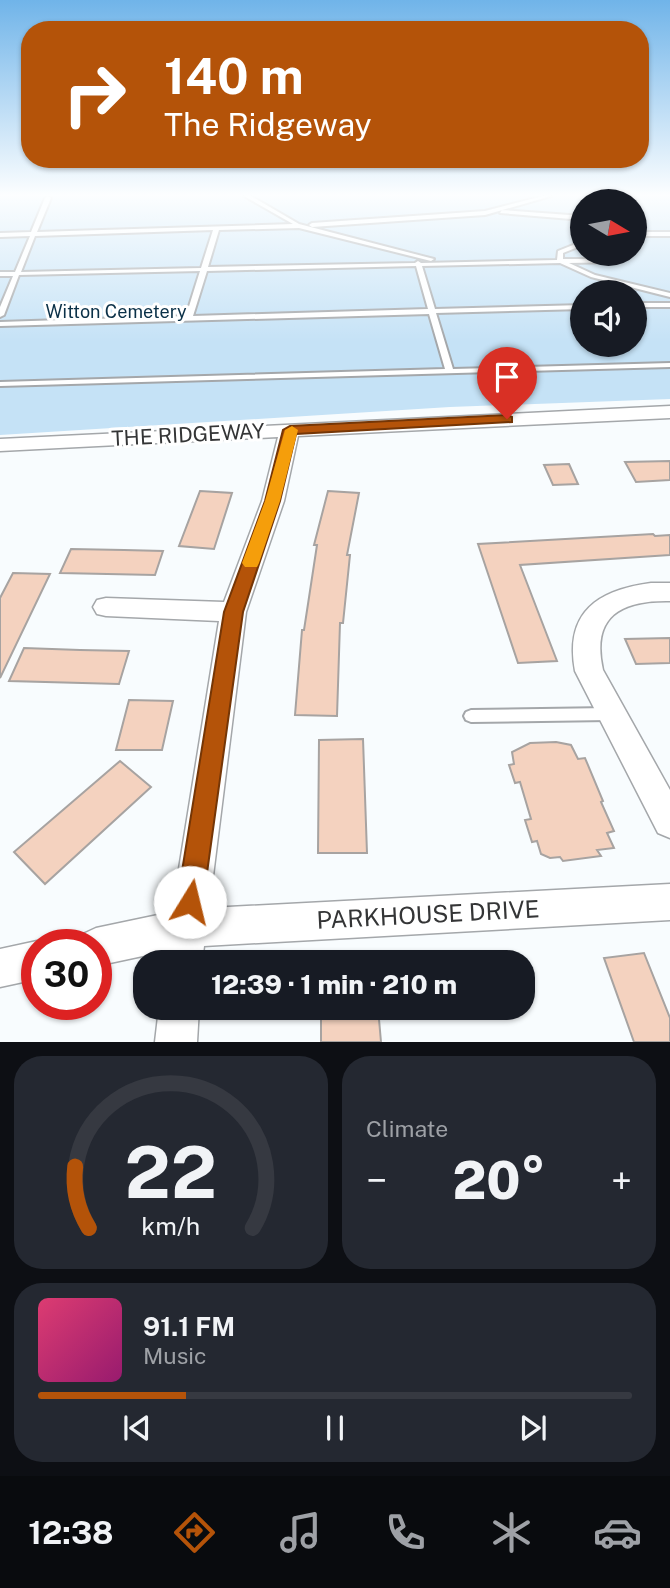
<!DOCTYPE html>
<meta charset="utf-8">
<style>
body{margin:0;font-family:"Public Sans",sans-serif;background:#242831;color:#f1f3f6;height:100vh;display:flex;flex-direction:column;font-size:26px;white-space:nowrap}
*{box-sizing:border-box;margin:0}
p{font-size:23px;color:#9ea1a6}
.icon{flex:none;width:38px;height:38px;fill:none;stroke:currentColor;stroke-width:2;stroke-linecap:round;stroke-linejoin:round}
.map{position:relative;height:1042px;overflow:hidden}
.panel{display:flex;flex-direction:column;gap:14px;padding:14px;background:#0d0f14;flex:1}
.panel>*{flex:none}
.guide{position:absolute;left:21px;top:21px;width:628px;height:147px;border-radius:28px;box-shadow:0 2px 5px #0004;background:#b45309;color:#fff;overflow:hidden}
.needle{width:46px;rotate:100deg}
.buttons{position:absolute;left:570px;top:189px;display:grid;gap:14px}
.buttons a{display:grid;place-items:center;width:77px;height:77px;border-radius:50%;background:#171b24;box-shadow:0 2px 5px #0004;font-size:35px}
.speed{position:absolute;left:21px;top:929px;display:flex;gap:14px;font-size:35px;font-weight:700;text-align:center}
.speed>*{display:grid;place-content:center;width:91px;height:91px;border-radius:50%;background:#171b24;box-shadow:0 2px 5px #0004;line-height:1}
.speed .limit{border:10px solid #d22;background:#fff;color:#111}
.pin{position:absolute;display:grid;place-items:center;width:60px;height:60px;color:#fff;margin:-72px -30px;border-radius:50% 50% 50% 0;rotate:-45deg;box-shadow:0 0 7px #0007}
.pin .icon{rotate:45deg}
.me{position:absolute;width:77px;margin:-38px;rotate:9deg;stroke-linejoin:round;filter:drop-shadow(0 0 5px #0008)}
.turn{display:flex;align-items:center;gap:24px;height:147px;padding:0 28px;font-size:32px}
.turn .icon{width:91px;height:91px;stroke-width:2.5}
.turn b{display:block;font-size:49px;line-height:60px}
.big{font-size:52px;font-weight:800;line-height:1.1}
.panel .widget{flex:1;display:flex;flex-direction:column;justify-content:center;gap:10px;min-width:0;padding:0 24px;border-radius:28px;background:#242831}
.panel .dial{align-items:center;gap:0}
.dial svg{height:182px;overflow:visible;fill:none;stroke:#363941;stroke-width:7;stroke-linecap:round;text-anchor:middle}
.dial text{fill:#f1f3f6;stroke:none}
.song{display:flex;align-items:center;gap:21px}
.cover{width:84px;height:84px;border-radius:10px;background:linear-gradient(135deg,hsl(340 70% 55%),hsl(320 70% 35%))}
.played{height:7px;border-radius:4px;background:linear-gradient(90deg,#b45309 25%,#363941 25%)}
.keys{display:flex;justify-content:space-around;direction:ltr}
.heat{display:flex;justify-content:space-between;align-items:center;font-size:38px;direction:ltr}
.panel .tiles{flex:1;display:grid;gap:14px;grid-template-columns:1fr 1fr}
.widget:last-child{grid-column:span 2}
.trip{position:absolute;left:133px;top:950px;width:402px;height:70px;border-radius:28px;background:#171b24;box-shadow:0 2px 5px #0004;font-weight:800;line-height:70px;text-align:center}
.tab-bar{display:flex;height:112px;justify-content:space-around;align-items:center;background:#090b0e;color:#9ea1a6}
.tab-bar .icon{width:49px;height:49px}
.tab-bar .current{color:#b45309}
.tab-bar b{font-size:32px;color:#f1f3f6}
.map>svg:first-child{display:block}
</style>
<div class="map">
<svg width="670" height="1042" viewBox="0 0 670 1042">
<rect width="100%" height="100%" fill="#f8fcfe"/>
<path fill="#c5e2f6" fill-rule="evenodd" d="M0 196H670V399L450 407 0 435ZM583 201H635V254H583ZM583 292H635V345H583Z"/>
<path fill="#f4d2bf" stroke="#a7a3a1" stroke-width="2" d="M670 461V480L636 482 625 462Z
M569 464 578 484 553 485 544 465Z
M200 491 232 493 214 549 179 546Z
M328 491 359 493 347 555H350L343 623H340L337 716 295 715 302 630H304L308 604 317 545H314Z
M653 534 655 536 670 535V555L520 565 557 661 518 663 478 544Z
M71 549 124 550 163 551 155 575 60 573Z
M13 573 50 574 0 678V598Z
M670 638V663L636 664 625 639Z
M24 648 80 650 129 651 119 684 9 681Z
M129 700 173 701 162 750H116Z
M363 739 367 853H318L319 740Z
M556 742 571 745 578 759 585 758 603 801 601 802 614 831 607 833 614 848 597 850 601 856 563 861 560 857 550 858 541 854 537 841 532 842 525 820 531 819 520 782 515 783 509 765 514 764 512 752 530 743Z
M120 761 151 787 45 884 14 852Z
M644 953 670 1018V1042H634L604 958Z
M321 1008H378L381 1042H321Z"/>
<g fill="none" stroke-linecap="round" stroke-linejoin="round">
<g stroke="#a4a7aa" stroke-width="4">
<path id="service" d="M48 196 51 198 37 232 293 224 244 196H251L299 224 434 259 431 261 299 228 219 230 208 267 415 263 418 261 421 263 557 260 558 251 583 241V245L563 253V259H620V261L618 262 569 263 595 275 670 293V297L591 277 560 263 422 266 435 309 583 305V309L436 313 453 369 670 363V367L0 386V382L445 369 429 314 0 326V322L186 316 200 271 19 275 4 315 0 317V307L13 276H0V272H15L30 236 0 237V233L31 232 45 198ZM213 230 201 268 21 272 35 236ZM416 266 428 309 193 316 207 271Z
M543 196H551L485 215 312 227 309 225 312 223 485 211Z
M502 210 583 216V220L500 213Z
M635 232H670V236H635Z
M635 303H670V307H635Z
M609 708 614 710 616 714 614 718 609 720 471 722 466 720 464 716 466 712 471 710Z"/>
</g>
<g stroke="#a4a7aa" stroke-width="3">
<path id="minor" d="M670 406V418L298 436 284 501 246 612 209 908 670 884V920L204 946 202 962H164L166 951 96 966V945H78L83 934 96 928 172 912 219 621 106 616 97 614 93 607 97 600 106 598 224 602 262 501 278 437 0 451V439Z
M651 583H670V601C620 600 591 617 603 670L670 790V838L658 833 575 671C564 612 598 590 651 583Z
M37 941 47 945H37V979L0 987V949Z
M159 1008H199L197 1042H155Z"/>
</g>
<use href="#service" fill="#fff" fill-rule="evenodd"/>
<use href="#minor" fill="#fff" fill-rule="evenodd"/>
</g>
<linearGradient id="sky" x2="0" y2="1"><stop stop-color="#70b4e9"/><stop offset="0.57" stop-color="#fcfeff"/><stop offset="1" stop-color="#fcfeff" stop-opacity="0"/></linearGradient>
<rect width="670" height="342" fill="url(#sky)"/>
<path fill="#b45309" stroke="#753606" stroke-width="2" d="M507 415 512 417V422L296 434 280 501 243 612 203 902 199 911 190 914 181 911 177 902 224 612 265 501 283 430 290 426Z"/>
<path fill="#f59e0b" d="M292 426 298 430 280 501 259 563 257 567H245L242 563 265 501 285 430Z"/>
<g text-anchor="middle" stroke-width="6" stroke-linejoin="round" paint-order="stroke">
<g font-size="18" fill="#0b3148" stroke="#fff">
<text x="116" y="318">Witton Cemetery</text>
</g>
<g font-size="21" fill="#343536" stroke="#fff">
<text transform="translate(188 435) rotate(-3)" y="7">THE RIDGEWAY</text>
</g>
<g font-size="24" fill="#343536" stroke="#fff">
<text transform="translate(428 915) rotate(-3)" y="8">PARKHOUSE DRIVE</text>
</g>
</g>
</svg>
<div class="buttons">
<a><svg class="needle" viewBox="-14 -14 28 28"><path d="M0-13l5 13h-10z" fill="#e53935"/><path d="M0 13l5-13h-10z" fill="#9ea1a6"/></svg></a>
<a><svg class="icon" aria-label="sound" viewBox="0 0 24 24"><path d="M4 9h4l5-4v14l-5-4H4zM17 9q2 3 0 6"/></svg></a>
</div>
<div class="speed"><div class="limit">30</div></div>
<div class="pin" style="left:507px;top:419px;background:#d93025"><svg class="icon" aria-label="arrive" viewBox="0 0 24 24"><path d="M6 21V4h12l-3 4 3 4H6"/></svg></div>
<svg class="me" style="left:190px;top:902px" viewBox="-20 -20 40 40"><circle r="19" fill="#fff"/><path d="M0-13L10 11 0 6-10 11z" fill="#b45309"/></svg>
<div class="trip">12:39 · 1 min · 210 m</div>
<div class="guide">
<div class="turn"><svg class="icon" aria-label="right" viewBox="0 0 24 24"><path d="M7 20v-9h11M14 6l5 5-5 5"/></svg><div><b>140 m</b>The Ridgeway</div></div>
</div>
</div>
<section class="panel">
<div class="tiles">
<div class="widget dial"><svg viewBox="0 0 100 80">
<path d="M14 69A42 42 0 1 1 86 69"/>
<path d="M14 69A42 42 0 0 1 8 42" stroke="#b45309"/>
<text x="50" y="56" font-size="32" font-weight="700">22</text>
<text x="50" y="72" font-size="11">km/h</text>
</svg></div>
<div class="widget"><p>Climate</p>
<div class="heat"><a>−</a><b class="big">20°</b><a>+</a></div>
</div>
<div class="widget">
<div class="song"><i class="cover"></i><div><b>91.1 FM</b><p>Music</p></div></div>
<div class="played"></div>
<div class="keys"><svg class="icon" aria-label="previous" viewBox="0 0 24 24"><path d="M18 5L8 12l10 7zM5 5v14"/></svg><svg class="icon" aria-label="pause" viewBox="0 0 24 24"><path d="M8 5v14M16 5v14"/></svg><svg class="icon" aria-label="next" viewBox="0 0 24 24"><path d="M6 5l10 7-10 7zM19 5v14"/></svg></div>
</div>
</div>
</section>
<nav class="tab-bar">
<b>12:38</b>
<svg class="icon current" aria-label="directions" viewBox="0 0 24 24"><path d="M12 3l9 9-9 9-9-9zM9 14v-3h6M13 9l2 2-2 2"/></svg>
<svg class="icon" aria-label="music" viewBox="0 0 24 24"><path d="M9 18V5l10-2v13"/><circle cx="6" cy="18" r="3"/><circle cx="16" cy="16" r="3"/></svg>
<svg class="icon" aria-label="phone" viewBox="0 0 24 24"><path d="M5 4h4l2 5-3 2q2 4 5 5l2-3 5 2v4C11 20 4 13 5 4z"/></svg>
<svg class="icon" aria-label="climate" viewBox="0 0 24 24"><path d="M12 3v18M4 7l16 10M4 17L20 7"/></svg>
<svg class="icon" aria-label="car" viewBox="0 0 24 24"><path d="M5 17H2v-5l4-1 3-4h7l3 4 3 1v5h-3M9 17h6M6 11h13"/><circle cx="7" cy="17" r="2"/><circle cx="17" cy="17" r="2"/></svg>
</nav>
